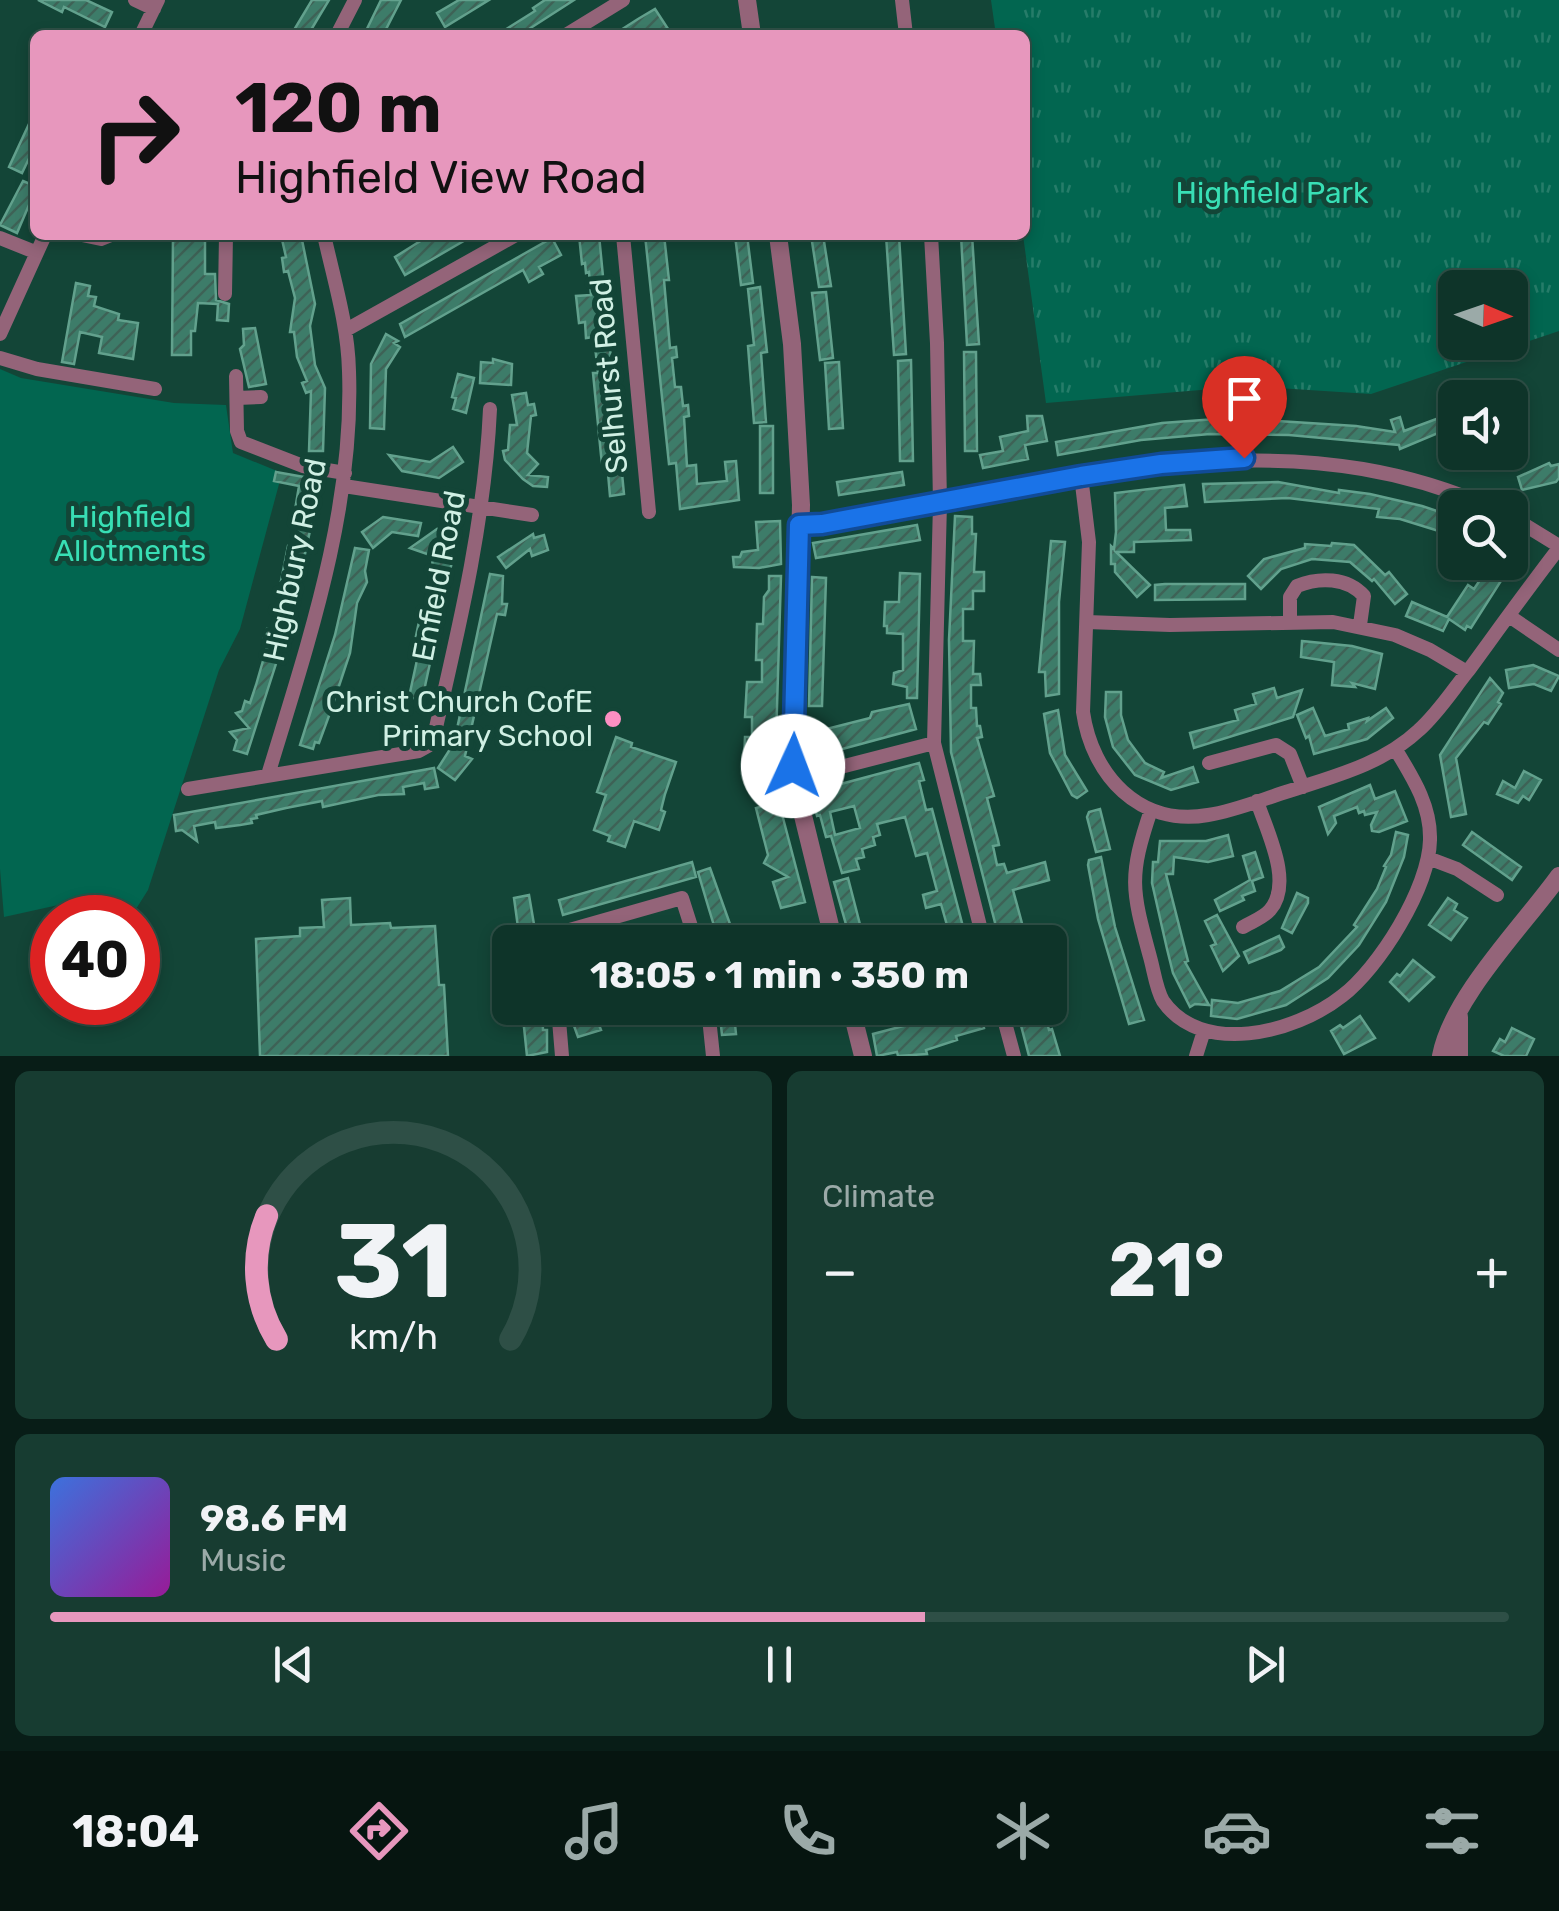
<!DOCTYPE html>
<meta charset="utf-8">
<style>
body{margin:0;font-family:Rubik,sans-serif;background:#173c31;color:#f1f3f6;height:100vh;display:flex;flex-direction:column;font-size:38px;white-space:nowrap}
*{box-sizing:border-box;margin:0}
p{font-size:32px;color:#9baaa8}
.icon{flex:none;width:55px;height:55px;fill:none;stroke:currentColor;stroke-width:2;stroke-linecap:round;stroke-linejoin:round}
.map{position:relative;height:1056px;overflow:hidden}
.side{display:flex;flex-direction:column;gap:15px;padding:15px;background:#081d17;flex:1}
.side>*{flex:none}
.banner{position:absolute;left:30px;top:30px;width:1000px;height:210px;border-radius:15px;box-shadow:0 5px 15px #0003,0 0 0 2px #2e4f46;background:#e797bd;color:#111;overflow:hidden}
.needle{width:65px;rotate:92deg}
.controls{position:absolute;left:1438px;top:270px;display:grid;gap:20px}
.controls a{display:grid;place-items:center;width:90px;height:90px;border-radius:15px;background:#0e3429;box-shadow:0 5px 15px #0003,0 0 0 2px #2e4f46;font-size:50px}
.speed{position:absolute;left:30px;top:895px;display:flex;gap:20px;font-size:50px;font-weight:700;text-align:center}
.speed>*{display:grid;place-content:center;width:130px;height:130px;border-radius:50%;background:#0e3429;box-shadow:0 5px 15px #0003,0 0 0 2px #2e4f46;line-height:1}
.speed .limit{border:15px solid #d22;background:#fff;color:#111}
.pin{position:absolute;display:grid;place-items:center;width:85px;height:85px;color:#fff;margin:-102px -42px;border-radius:50% 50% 50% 0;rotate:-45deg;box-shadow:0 0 10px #0007}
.pin .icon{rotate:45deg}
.me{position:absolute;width:110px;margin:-55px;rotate:2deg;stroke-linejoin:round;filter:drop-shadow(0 0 8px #0008)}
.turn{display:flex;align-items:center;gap:35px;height:210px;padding:0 40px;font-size:45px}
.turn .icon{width:130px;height:130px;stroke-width:2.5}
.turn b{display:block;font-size:70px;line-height:85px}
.big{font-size:75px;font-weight:700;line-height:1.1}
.side .tile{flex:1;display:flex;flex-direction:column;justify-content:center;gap:15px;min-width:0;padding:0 35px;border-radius:15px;background:#173c31}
.side .dial{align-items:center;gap:0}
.dial svg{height:260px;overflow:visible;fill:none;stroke:#2e4f46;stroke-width:7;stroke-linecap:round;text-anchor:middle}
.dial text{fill:#f1f3f6;stroke:none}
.song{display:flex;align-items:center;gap:30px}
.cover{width:120px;height:120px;border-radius:15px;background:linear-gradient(135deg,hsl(220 70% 55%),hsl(300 70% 35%))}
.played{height:10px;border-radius:5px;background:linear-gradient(90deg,#e797bd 60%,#2e4f46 60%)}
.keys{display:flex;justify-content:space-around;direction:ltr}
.heat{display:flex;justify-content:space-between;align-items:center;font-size:55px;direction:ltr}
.side .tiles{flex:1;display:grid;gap:15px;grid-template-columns:1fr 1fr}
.tile:last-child{grid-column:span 2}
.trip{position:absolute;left:492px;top:925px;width:575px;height:100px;border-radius:15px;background:#0e3429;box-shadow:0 5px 15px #0003,0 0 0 2px #2e4f46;font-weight:700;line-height:100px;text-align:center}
.tabs{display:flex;height:160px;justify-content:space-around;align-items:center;background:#061510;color:#9baaa8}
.tabs .icon{width:70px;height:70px}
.tabs .selected{color:#e797bd}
.tabs b{font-size:45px;color:#f1f3f6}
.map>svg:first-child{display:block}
</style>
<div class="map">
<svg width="1559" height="1056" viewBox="0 0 1559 1056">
<defs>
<pattern id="park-tufts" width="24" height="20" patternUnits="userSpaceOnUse" patternTransform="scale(2.5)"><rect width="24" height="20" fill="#026650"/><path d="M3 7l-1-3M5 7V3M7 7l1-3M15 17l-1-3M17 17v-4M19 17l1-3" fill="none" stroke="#267c69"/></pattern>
<pattern id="building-hatch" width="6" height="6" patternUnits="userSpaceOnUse" patternTransform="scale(2.5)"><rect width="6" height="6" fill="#3d7c69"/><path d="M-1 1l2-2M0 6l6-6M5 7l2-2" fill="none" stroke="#3e6256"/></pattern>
</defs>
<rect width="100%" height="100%" fill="#134537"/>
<path fill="url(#park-tufts)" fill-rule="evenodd" d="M991 0H1559V331L1371 394 1248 386 1046 403 1023 235 1025 35H996ZM1455 288H1510V342H1455Z"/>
<path fill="#026650" d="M0 369 21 378 174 403 226 405 233 453 282 473 240 629 219 670 148 890 131 917H75L72 902 4 917 0 869Z"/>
<path fill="url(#building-hatch)" stroke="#62a18d" stroke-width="2.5" fill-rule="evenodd" d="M38 0H86L112 12 105 27 64 7 62 12Z
M312 0H329L308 35H291Z
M381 0H401L383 35H364Z
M459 0H489L445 27 437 13Z
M545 0H574L529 29 533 35H497L535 11 533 8Z
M655 9 672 35H613L638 19Z
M35 111V146L22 173 9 167Z
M23 181 35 186V202L33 207 29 205 17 233 0 225Z
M173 235 205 238V274H215L216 300 229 304 228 321 217 320 218 304 198 303 195 331H191V355H172Z
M281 235H301L315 304 310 326 315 365 325 388 323 451H309L311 391 306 393 302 383 307 381 297 357 294 332H290L295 298 288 271 284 272 282 258 286 257Z
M430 235H474L405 275 395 257Z
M579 235H599L624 494 610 496 607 462 602 463 601 455 593 373H598L594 337 586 338 585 322 579 323 576 296 591 295 589 272 586 273 585 263 582 264Z
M645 235H664L669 280H664L670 348 676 347 677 357 672 358 675 387H681L683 406 688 405 689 416 684 417 687 466 696 465 697 484 727 481 725 462 736 461 739 500 680 509 676 463 669 464Z
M735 235H747L753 283 741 285Z
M811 235H823L831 286 819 287Z
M886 235H899L906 354 894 355Z
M961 235H972L979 344 967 345Z
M552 238 561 255 539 267 543 274 529 282 523 270 405 337 400 324Z
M76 283 90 286 88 296 96 297 94 306 119 314 118 320 138 323 133 359 99 353 102 337 80 332 74 364 62 362Z
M760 287 767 352 761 353 766 422 754 423 748 346 754 345 748 289Z
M826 292 833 358 820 360 812 293Z
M255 328 266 384 249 387 240 349 244 345 243 329Z
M386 334 398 341 394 343 400 347 386 369 384 429 370 428 371 364Z
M964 352H976L977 451H965Z
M493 359 512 364 511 385 480 383 481 362 493 363Z
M911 360 913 461H900L898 361Z
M839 362 843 428 829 429 825 363Z
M458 374 474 378 466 413 453 409 456 398 452 397Z
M526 393 528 405 534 404 536 415 531 416 527 453 538 464 528 475 548 477 547 487 533 486 523 479 505 460 503 451 508 450 510 425H517L512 395Z
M1455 412V426L1400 449 1399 445 1289 435 1210 434 1141 440 1058 455 1056 442 1162 423 1230 418 1356 426 1395 432 1391 420 1400 417 1404 431Z
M1027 416H1042L1047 441 1025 445 1028 459 983 468 980 455 1003 451 1000 437 1028 431Z
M760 426H773V493H760Z
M453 447 463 462 439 478 402 471 389 455 430 462Z
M1549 463 1551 466 1559 464V478L1556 482 1522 490 1518 477Z
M276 472 321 480 292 614 247 754 234 750 237 740 230 732 249 728 236 713 242 711 245 701 250 703 256 685 269 640 264 638 267 629 273 630 285 582 281 581 288 546 293 547 301 511 295 510 299 486 274 481Z
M902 472 904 485 839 495 837 482Z
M1278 482 1339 493V490L1370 494 1422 506 1455 517V536L1400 519 1377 517 1379 509 1288 498 1205 502 1203 484Z
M1184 485 1187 506 1165 508 1166 530H1190L1191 540 1134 542V552H1116L1150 585 1137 597 1115 572V564H1111V546L1114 549 1116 532 1115 493Z
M955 516 972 517V534H976L974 572H984V591H973V609H963V641H974L973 674H980L981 685H971V708H976L977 726H980L982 737 977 738 994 796 987 798 998 840 999 845 993 846 997 865 1004 864 1007 873 1045 862 1049 880 1013 890 1027 942H1000L951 752 949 640Z
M383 517 421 523 418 536 392 532 373 548 362 532Z
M780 521 781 564 759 568 734 567 733 557H740L742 552 758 550 756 522Z
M917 525 920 540 816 558 813 543Z
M437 529 452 550 453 557 422 700 409 697 422 637 416 636 420 617 427 618 433 556 410 548Z
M533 534 534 538 544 535 548 550 532 556 530 549 506 568 498 557Z
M1051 541 1065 542 1059 602V694L1046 696 1045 672H1039Z
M1332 543 1354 545 1385 575 1389 572 1407 594 1395 604 1374 579 1372 581 1350 562 1312 559 1281 569 1261 589 1248 576 1264 559 1305 548V544L1331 546Z
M355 548 369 550 365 571 367 582 357 603 350 653 330 713 319 743 315 742 313 749 300 745 335 635Z
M1492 562H1513L1471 628 1467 626 1465 630 1449 619 1443 631 1406 616 1412 602 1447 617 1468 585 1474 589Z
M900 573 920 574 917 698H907V687L893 684 894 673 903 670V634L887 633V626H884L885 602H899Z
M490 574 503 576 502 604H507L505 615 497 614 465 756 472 759 455 780 438 768 454 743Z
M769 576H781L775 773H758V766H751V759H744L745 737H752V717H745L747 682H762V660H756L757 624H763L764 597 769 590Z
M812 577 826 578 822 706H809Z
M1165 584H1245V599L1155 600V585Z
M1302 641 1352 646 1382 654 1375 689 1352 683 1355 687 1332 685 1334 662 1301 657Z
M1533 665 1559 676 1551 691 1534 684 1509 688 1506 670Z
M1490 678 1503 693 1498 702 1501 704 1488 724 1484 722 1456 758 1466 814 1451 817 1440 755Z
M1274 688 1277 698 1302 690 1293 717 1194 748 1190 733 1238 720 1235 710 1256 704 1253 694Z
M1106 692H1121V715L1128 740 1145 763 1164 772 1161 778 1193 767 1198 782 1171 790 1135 775 1113 747 1105 717Z
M909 704 916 729 813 757 809 742 813 741 811 733 870 718 872 712Z
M1313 708 1325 736 1349 729 1348 724 1368 718 1367 721 1386 708 1393 718 1367 739 1314 754 1309 736 1306 738 1297 715Z
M1058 710 1065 755 1087 791 1077 798 1072 795 1050 753 1044 714Z
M616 737 632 743 631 747 676 762 665 794 661 810 665 812 659 830 634 821 625 847 608 841 610 836 594 830 606 795 597 792Z
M919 763 924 780 919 781 926 810 932 809 967 942H955L953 935 950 936 941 904 926 908 923 895 937 891 927 853 916 856 905 817 877 824 880 835 873 837 875 845 862 849 864 857 856 859 859 869 842 873 831 836 826 837 820 815 817 816 811 792ZM854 806 860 828 835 835 830 812Z
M434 768 438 787 425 789 424 783 403 787 404 794 378 795 323 807 322 801 286 808 256 815 257 818 251 819 252 823 240 825 216 828 215 822 194 826 197 841 182 830 176 831 174 815Z
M1524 771 1541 780 1529 800 1523 796 1518 803 1497 794 1503 781 1515 788Z
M1370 785 1375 799 1395 791 1407 821 1379 832 1372 831 1371 825 1377 812 1365 815 1364 811 1359 813 1357 807 1334 816 1336 823 1328 834 1319 807Z
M777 795 805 902 781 908 773 882 788 877 764 863 768 855 756 808 763 806 761 799Z
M1100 809 1110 849 1096 852 1087 817 1089 812Z
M1396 832 1408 835 1404 857 1386 902 1359 945 1328 978 1286 1005 1237 1019 1211 1016 1212 1000 1238 1003 1280 991 1319 967 1357 927 1354 925 1377 889 1386 867 1384 866 1391 855Z
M1472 832 1521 867 1512 880 1463 845Z
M1228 835 1233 856 1208 862 1174 857 1173 874H1166L1188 961 1185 962 1209 1005 1195 1004 1190 1007 1173 973 1167 949 1152 883 1153 862H1158L1160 841H1206Z
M1255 852 1263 877 1252 881 1255 891 1242 896 1244 900 1220 911 1215 900 1250 880 1243 856Z
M1101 857 1115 927 1144 1020 1129 1024 1098 919 1088 865 1089 860Z
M692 862 696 877 563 915 559 900Z
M710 868 730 924 732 942H719L708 906 698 872Z
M848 878 864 940 851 942 834 882Z
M1297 893 1308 898V903L1292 933 1282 928Z
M529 895 537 942H520L514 898Z
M350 898 351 925 390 923 391 928 435 926 439 985H444L448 1056H260L256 939 300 936V928L324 927 322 900Z
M1448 898 1457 904 1454 910 1467 918 1451 940 1429 925Z
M1217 915 1239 956 1223 971 1211 946 1216 944 1205 921Z
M1279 936 1284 947 1281 950 1249 963 1244 952Z
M1413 960 1434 977 1409 1001 1390 982 1397 974 1400 976Z
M522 1008H542L543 1030H547V1052L527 1056Z
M582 1008H588L591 1015 615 1008 645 1010 599 1025 601 1030 578 1037 569 1012Z
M719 1008H758L759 1022 735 1024 736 1034 722 1035Z
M972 1008H985L989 1021 983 1023 984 1028 956 1036 957 1040 926 1050 927 1054 898 1056 897 1052 877 1056 873 1034Z
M1043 1008 1049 1030 1052 1029 1060 1056H1029L1018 1014Z
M1360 1016 1375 1038 1344 1054 1331 1031 1340 1025 1343 1028Z
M1512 1028 1534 1039 1526 1056H1504L1493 1051 1500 1039 1505 1042Z"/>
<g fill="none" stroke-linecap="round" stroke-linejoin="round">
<path stroke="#946479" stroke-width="14" d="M135 0 154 9
M902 0 906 35
M141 35 158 0
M337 35 355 0
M566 35 623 0
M82 235 101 239 111 235
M623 235 649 512
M931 235 937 343 940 503 934 743 984 942
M0 238 35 252
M225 294 226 235
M346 330 516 235
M0 334 45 235
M0 358 37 369 155 389
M236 376 237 431 241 442 303 466 345 473
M237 398 261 397
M1081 476 1089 542 1083 712C1092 775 1139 827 1208 815 1235 811 1263 799 1289 791 1335 776 1383 764 1419 730 1438 713 1452 691 1468 671 1498 630 1528 588 1559 548
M344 486 532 515
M1510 516 1559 546
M799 525C857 521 915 508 971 497 1149 463 1319 431 1492 508
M1509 616 1559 650
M1290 620V597L1297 586C1319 577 1347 577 1364 596L1360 625
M1087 622 1170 625 1333 622 1395 635 1430 650 1467 672
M1209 763 1276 745 1290 754 1303 787
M268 775C308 643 354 510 349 371 348 325 334 280 324 235
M794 779 934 743
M188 789 419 751 428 746 434 736C459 628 485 520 490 409
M1151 810C1128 878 1132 890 1150 957 1154 971 1156 989 1163 1001 1201 1056 1294 1034 1342 996 1379 968 1429 888 1430 840 1431 806 1413 778 1396 750
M1428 858 1457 869 1497 895
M1243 927C1251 922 1263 918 1270 910 1294 882 1266 830 1257 801
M554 942 552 935 682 898 696 942
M558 1008 562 1056
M708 1008 713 1056
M1001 1008 1014 1056
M854 1021 903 1008
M1196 1056 1202 1037"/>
<path stroke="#946479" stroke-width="18" d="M747 0 752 35
M778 235 792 344 801 505 794 779 834 942
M851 1008 863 1056
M1441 1056C1452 997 1523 926 1559 876
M1459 1056V1017"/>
</g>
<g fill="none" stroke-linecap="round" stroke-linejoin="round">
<g stroke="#114b97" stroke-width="25">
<path id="route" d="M793 766 799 525 822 524 1081 476 1161 464 1244 458"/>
</g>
<use href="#route" stroke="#1a73e8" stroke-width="18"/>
</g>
<circle fill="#fc8fc2" stroke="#134537" stroke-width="4" cx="613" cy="719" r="10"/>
<g text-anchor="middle" stroke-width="10" stroke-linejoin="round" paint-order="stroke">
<g font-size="30" fill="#38dfb5" stroke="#134537">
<text x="1272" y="203">Highfield Park</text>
<text x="130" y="527">Highfield<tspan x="130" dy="34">Allotments</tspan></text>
</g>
<g font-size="30" fill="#d0f0e4" stroke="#134537">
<text transform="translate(609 376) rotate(-95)" y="10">Selhurst Road</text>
<text transform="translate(295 560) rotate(-78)" y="10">Highbury Road</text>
<text transform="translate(439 576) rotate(-79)" y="10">Enfield Road</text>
</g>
<g font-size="30" fill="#d0f0e4" stroke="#134537" text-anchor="end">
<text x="593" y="712">Christ Church CofE<tspan x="593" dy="34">Primary School</tspan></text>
</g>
</g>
</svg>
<div class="controls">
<a><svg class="needle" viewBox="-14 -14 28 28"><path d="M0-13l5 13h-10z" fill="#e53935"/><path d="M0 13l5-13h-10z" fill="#9baaa8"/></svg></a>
<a><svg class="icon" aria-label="sound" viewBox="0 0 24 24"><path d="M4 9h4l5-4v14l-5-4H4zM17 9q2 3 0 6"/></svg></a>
<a><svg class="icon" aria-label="search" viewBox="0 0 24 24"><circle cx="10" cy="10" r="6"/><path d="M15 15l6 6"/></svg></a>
</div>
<div class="speed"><div class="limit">40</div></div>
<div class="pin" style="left:1244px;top:458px;background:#d93025"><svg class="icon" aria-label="arrive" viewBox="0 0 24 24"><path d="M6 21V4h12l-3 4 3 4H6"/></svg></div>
<svg class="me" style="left:793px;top:766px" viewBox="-20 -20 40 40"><circle r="19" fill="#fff"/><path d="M0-13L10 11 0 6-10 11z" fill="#1a73e8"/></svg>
<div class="trip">18:05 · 1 min · 350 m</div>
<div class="banner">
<div class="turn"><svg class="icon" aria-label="right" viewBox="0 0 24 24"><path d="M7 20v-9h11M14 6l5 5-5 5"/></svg><div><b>120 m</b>Highfield View Road</div></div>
</div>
</div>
<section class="side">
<div class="tiles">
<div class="tile dial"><svg viewBox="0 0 100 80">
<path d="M14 69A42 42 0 1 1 86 69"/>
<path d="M14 69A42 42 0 0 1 11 31" stroke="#e797bd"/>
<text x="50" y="56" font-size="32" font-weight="700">31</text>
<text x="50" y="72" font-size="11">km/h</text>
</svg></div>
<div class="tile"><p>Climate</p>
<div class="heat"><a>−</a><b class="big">21°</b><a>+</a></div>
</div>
<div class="tile">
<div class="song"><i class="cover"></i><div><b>98.6 FM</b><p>Music</p></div></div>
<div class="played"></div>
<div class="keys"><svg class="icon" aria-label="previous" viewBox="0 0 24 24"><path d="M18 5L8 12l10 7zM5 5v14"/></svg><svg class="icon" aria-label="pause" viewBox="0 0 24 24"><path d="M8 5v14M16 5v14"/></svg><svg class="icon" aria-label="next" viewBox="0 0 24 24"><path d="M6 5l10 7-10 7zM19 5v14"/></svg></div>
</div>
</div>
</section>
<nav class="tabs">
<b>18:04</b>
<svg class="icon selected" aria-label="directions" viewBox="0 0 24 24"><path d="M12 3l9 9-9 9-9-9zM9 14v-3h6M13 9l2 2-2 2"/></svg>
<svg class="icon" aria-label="music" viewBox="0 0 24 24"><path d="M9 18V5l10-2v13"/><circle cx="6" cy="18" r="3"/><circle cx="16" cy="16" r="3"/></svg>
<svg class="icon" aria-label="phone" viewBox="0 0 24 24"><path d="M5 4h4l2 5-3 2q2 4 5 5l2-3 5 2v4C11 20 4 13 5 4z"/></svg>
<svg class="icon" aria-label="climate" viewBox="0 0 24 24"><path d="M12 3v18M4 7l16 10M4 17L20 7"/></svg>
<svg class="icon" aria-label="car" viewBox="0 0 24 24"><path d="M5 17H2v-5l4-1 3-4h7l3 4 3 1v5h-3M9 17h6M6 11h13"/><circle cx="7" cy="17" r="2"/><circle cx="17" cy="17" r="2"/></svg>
<svg class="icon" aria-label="filters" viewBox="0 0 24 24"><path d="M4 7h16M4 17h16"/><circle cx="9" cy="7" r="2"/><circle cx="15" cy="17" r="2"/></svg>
</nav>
